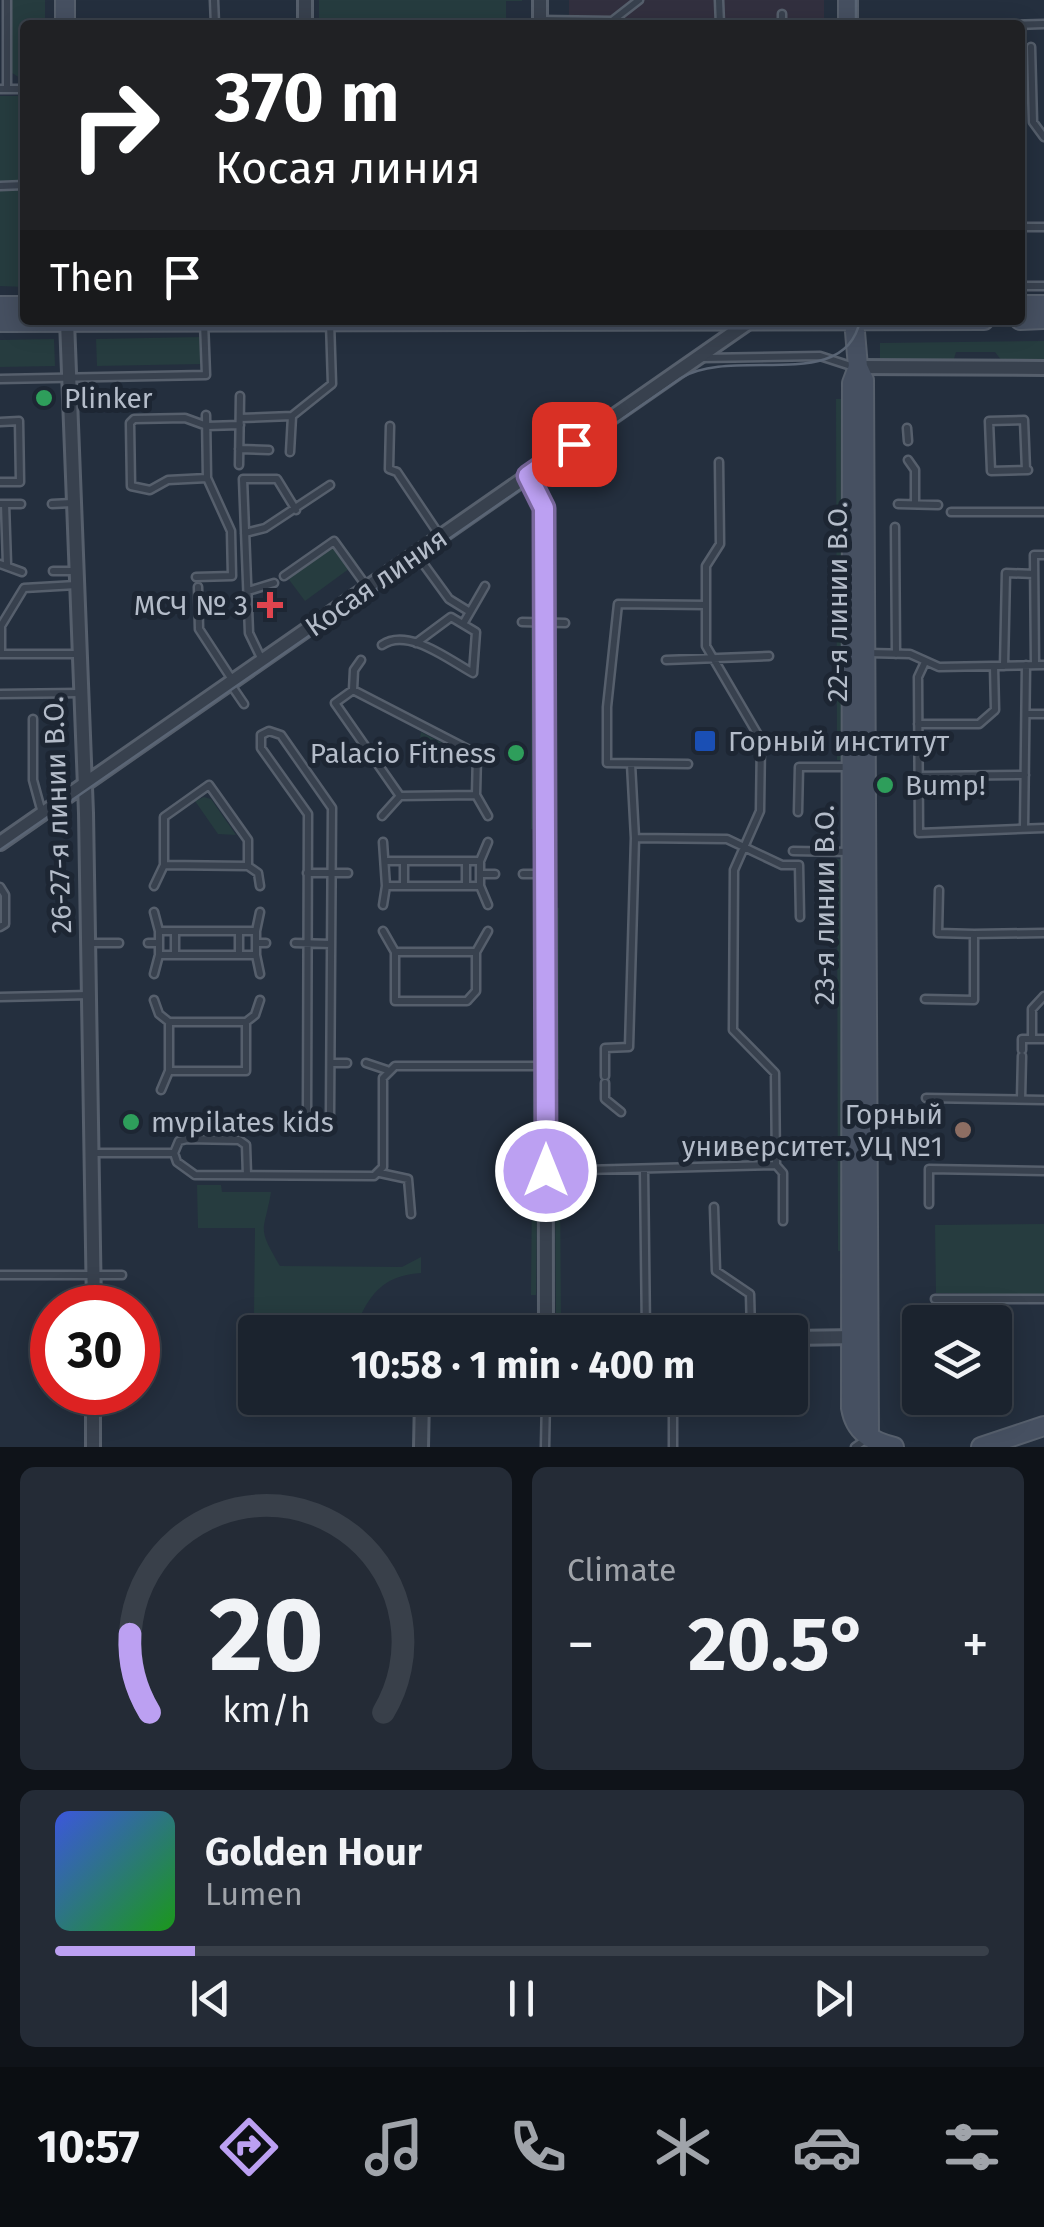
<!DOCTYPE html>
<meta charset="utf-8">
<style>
body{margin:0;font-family:"Fira Sans",sans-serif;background:#242b36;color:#f1f3f6;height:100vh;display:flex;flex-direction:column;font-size:38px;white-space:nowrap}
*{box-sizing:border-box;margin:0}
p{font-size:32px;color:#a0a4aa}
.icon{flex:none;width:55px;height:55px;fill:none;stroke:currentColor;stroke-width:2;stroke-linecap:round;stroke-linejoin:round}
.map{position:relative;height:1447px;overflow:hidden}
.sheet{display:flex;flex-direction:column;gap:20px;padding:20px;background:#0f1319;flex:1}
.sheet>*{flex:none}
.guide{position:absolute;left:20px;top:20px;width:1005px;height:305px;border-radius:10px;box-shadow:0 5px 25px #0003,0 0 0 2px #39404a;background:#202124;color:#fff;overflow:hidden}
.buttons{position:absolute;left:902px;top:1305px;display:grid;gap:20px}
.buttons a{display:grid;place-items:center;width:110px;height:110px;border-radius:10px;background:#1b232e;box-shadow:0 5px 25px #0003,0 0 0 2px #39404a;font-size:50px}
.speed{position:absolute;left:30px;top:1285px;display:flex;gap:20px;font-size:50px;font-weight:700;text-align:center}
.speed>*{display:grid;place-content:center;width:130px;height:130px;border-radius:50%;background:#1b232e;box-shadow:0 5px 25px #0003,0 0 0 2px #39404a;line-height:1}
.speed .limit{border:15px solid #d22;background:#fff;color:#111}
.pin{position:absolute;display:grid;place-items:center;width:85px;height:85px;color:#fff;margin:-42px;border-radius:20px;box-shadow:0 5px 15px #0006}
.me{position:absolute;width:110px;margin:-55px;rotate:0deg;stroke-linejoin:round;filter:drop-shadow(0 0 8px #0008)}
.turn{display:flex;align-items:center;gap:35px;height:210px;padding:0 30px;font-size:45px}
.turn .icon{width:130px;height:130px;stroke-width:2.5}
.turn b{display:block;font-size:70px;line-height:85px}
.then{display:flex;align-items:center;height:95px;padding:0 30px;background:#0003;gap:20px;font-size:38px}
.big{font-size:75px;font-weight:700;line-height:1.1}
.sheet .widget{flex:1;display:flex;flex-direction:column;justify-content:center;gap:15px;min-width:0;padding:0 35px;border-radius:15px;background:#242b36}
.sheet .dial{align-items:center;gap:0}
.dial svg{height:260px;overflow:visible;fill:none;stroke:#39404a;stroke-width:7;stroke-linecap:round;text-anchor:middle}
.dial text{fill:#f1f3f6;stroke:none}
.song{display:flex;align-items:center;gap:30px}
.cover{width:120px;height:120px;border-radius:15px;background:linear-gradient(135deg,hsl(230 70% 55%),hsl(120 70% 35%))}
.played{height:10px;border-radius:5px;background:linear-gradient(90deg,#bca0f2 15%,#39404a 15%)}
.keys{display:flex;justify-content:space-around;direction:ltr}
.heat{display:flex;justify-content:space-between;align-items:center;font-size:55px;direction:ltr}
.sheet .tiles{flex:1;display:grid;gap:20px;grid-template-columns:1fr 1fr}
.widget:last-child{grid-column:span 2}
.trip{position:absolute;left:238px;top:1315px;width:570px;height:100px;border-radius:10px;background:#1b232e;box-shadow:0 5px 25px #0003,0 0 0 2px #39404a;font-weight:700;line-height:100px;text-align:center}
.tab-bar{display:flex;height:160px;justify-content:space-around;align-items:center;background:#0b0e12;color:#a0a4aa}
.tab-bar .icon{width:70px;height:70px}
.tab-bar .on{color:#bca0f2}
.tab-bar b{font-size:45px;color:#f1f3f6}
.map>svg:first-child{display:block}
</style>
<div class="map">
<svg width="1044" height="1447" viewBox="0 0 1044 1447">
<rect width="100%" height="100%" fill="#242f3e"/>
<path fill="#32303f" d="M569 0H824V25H569Z"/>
<path fill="#263c3f" d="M11 0H45V25H25V81L12 73Z
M319 0H522V1H506V25H319Z
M0 96H25V287L0 286Z
M202 337V364L97 366 96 339Z
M54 339 55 366 0 367V340Z
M1044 341V361H1002L995 352H956L953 362 880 363V343Z
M836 399H841L842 760H837Z
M339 539 357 563 305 601 287 577Z
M531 626H535V829H531Z
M421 732 467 756 470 765H444L418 751Z
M204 797 211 799 236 835 218 834 195 801Z
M837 859H843L844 1251H838Z
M556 907 559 908V1079L555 1080Z
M533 1073H538L536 1295H531Z
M555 1177H560L561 1319H556Z
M197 1185H221L222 1192H271C264 1234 256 1225 280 1266L402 1267 421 1257V1273C391 1275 374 1287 361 1315L254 1314 255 1228H198Z
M1044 1224V1295L936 1293 935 1225Z"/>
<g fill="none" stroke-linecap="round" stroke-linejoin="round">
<g stroke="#565f6c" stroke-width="11">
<path id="lane" d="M7 0V89
M214 0 215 25
M719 0 720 25
M782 14V25
M540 20 612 21V25
M612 21 639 0
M1012 25 1044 24
M1031 47 1033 122 1044 137
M0 89H25
M0 186 25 185
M1020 227H1044
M1020 286H1044
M703 358 820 356 854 367
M0 379 206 375 204 322
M206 415 207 478
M240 418 292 416
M0 422 19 421 20 482H0
M390 426 389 469 397 472 440 536
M907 428 908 441
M239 449 269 450
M290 452 292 416 332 384 330 322
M908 460 915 470V504
M239 465 240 396
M1026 470 1024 420 989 421 991 471 1028 470
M0 504H21
M5 504 7 564
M52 504 72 503
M898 504 938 505
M951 512H1044
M895 527 896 654
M245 533 265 528 330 485
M417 555 449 599 470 612 463 624
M0 564 22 572
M53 571H75
M284 576 334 541 367 587
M196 577 232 576 231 531 207 478 168 480 150 490 131 486 130 423 134 419 185 418 207 426 240 425
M198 587 199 629 233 681
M248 591 274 583
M470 612 485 586
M522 622 565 623
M382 645C408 627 449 660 473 673L476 632 451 617 416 643
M869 653 910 654 939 667 1044 665
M0 654H78
M1 654V626L24 588 76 585
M262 660 249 633 243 479H277L296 510
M666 660 769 656
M925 662 918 677 919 833 1044 828
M1035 665 1034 555H1044
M1004 666 1006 573 1034 574
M231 685 244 704
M353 690 354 670 361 660
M0 694 80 693
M1026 714H1044
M33 719V780L42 813
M918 724H979L995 710 994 666
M269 731 281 735 332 808 330 1114 328 1122 319 1126 307 1114 308 814 261 748V735Z
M688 764 607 763V707L618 604 706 605
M918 776 1025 775
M209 785 248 840V866L164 865V817Z
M476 795 400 796 335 703 353 690 477 754 476 795 488 816
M798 812 799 767H850
M382 816 400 796
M1024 828 1026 665
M635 838 727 839 782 865H799L800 917
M383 842 386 886H480V861H386
M793 851 850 852
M404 861V886
M466 861V886
M480 861 488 842
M248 866 258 873 260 886
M307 873H348
M480 874H495
M523 874H545
M154 886 164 865
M480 886 488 905
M0 887 5 895V924L0 927
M939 890 938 933 974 934
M383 905 386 886
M154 912 159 931
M159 931H256V955H159Z
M256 931 260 912
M383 931 395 952
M90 943H119
M148 943H159
M256 943H266
M295 943 331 944
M476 952H395V1001H467L476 991V952L488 931
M175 955V931
M239 955V931
M256 955 260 974
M154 974 159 955
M0 997 89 995
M925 999 974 1000V934L1044 933
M154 1000 159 1014 169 1022
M169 1022H246V1071H169Z
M246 1022 255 1015 260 1000
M1032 1039V1009L1044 996
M1022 1050V1039H1044
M331 1063H347
M366 1063 387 1070
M605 1076V1048L629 1047 635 838 631 764
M605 1083V1099L621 1112
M161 1090 169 1071
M926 1098 1044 1100
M1021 1099 1022 1056
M95 1153H174
M174 1153 177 1162 195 1175 374 1176 383 1167V1078L395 1066H543
M174 1153 179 1141 187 1139 239 1140 246 1145 247 1175
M776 1165 783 1173V1221
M644 1170 646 1332
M546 1171 776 1165 775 1073 733 1030 734 870 760 811 761 740 706 646V566L720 544 719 462
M380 1173 408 1179 411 1214
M929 1204V1169L1044 1171
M714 1207 716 1271 750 1294 751 1332
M0 1275H122
M935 1299H1044
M545 1447 546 1398
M673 1447V1398
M855 1447 868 1438"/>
</g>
<g stroke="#565f6c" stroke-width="18">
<path id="street" d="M305 0V25
M540 0V25
M67 321 86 813 94 1308
M858 367 1044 368
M528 477 545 509 546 1332
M0 843 749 322
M790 1338 857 1337
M93 1447V1392
M421 1447 422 1398"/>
</g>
<g stroke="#565f6c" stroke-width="22">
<path id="secondary" d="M848 0V25
M65 25V0
M1020 305H1044
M0 306H25
M854 320 858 367 864 380 869 1437
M1020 320 1044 319
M0 322 984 320
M858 367 852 383 851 1408C855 1432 871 1441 894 1447
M981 1447 1044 1426"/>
</g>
<use href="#lane" stroke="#38414e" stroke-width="6"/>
<use href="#street" stroke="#38414e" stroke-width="12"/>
<use href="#secondary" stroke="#465061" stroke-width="18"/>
<path stroke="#5a6575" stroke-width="2.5" d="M856 0V25
M0 850 681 378C734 346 846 394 860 320"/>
</g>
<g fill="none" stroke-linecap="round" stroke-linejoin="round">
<g stroke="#7a689d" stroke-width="25">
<path id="route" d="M546 1171 544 508 528 476 574 444"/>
</g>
<use href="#route" stroke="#bca0f2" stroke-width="18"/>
</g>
<g fill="#2e9e5b" stroke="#1d2633" stroke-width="4">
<circle cx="44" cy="398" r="10"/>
<circle cx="516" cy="753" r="10"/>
<circle cx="885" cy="785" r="10"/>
<circle cx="131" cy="1122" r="10"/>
</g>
<path fill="#e0444e" stroke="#1d2633" stroke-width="4" d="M265 590h10v10h10v10h-10v10h-10v-10h-10v-10h10z"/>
<rect fill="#1a4fb4" stroke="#1d2633" stroke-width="4" x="693" y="729" width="24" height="24" rx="5"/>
<circle fill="#8d6e63" stroke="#1d2633" stroke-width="4" cx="963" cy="1130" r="10"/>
<g text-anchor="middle" stroke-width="10" stroke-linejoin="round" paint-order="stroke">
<g font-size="28" fill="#b4bcc9" stroke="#1d2633" text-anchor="start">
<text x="64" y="408">Plinker</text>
<text x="248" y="615" text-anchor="end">МСЧ № 3</text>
<text x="728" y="751">Горный институт</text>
<text x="496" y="763" text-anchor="end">Palacio Fitness</text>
<text x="905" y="795">Bump!</text>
<text x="943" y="1124" text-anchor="end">Горный<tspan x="943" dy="32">университет. УЦ №1</tspan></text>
<text x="151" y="1132">mvpilates kids</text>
</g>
<g font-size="28" fill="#b4bcc9" stroke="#1d2633">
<text transform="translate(376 582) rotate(-35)" y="10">Косая линия</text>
<text transform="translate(837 602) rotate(-90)" y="10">22-я линии В.О.</text>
<text transform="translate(57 815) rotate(-92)" y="10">26-27-я линии В.О.</text>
<text transform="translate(824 905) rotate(-90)" y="10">23-я линии В.О.</text>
</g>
</g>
</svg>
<div class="buttons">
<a><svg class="icon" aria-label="layers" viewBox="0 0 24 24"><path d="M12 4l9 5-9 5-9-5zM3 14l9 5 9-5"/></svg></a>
</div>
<div class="speed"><div class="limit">30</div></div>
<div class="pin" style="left:574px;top:444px;background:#d93025"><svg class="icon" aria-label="arrive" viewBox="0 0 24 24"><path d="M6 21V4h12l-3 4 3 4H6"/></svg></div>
<svg class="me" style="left:546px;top:1171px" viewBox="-20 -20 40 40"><circle r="17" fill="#bca0f2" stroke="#fff" stroke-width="3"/><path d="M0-11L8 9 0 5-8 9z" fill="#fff"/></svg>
<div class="trip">10:58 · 1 min · 400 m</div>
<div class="guide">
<div class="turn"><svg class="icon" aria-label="right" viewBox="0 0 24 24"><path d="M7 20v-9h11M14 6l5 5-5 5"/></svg><div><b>370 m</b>Косая линия</div></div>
<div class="then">Then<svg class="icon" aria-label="arrive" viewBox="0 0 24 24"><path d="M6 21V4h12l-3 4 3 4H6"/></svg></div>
</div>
</div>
<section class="sheet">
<div class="tiles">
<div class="widget dial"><svg viewBox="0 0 100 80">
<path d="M14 69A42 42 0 1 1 86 69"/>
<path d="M14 69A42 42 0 0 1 8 45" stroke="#bca0f2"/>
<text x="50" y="56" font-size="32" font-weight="700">20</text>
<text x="50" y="72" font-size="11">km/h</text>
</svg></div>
<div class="widget"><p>Climate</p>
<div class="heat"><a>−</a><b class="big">20.5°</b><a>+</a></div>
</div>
<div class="widget">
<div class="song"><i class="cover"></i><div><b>Golden Hour</b><p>Lumen</p></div></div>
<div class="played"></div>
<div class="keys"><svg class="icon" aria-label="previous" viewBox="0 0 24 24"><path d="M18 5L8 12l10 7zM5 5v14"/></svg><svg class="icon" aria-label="pause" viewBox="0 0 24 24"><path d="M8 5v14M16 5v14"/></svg><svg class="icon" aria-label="next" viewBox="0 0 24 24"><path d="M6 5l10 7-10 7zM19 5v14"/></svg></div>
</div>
</div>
</section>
<nav class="tab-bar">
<b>10:57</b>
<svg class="icon on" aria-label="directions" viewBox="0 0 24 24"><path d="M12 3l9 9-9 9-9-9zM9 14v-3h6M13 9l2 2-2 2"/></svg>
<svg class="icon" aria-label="music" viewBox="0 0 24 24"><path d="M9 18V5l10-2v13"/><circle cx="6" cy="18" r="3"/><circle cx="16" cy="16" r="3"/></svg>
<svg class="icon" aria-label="phone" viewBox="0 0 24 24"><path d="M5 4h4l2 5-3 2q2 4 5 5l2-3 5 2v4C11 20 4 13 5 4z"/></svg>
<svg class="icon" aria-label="climate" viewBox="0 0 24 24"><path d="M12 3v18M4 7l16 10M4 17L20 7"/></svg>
<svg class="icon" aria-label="car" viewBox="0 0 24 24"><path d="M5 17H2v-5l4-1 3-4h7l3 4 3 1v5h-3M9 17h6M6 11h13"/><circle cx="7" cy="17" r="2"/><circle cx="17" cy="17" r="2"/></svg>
<svg class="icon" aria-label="filters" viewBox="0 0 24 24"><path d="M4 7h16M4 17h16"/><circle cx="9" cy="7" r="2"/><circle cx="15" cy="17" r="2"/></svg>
</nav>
